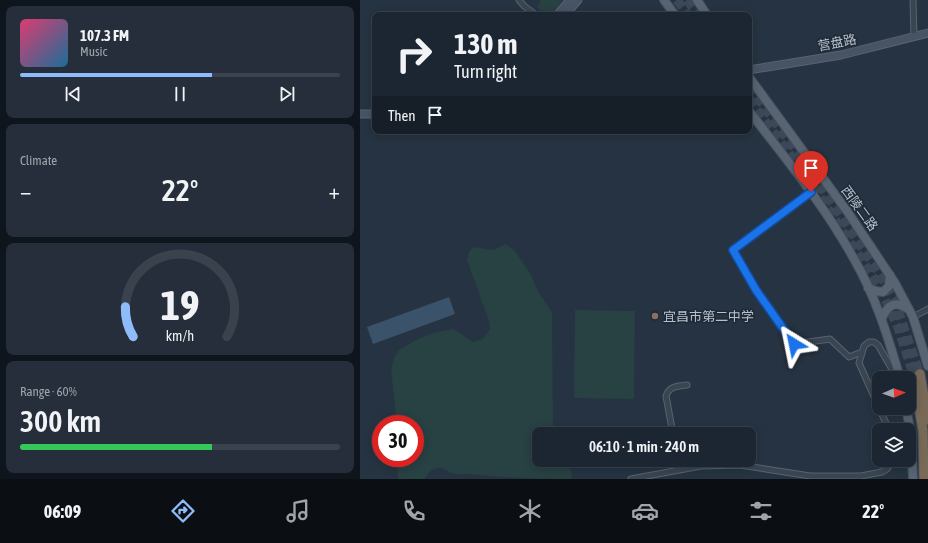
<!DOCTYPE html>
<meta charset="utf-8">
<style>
body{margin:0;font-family:"Asap Condensed","Noto Sans SC",sans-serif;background:#252e3a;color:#f1f3f6;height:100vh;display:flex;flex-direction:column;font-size:15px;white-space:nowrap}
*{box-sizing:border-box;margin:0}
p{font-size:13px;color:#a0a5ac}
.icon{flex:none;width:22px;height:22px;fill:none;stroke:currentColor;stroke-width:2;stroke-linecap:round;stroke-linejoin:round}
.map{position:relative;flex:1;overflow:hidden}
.sheet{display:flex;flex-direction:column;gap:6px;padding:6px;background:#0f151c;width:360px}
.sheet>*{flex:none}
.banner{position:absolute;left:12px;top:12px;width:380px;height:122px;border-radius:8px;box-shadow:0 2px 10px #0003,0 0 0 1px #3a434d;background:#1c2632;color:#f1f3f6;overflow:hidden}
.needle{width:26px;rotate:88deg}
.buttons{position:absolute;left:512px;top:371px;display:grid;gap:8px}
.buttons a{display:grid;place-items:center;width:44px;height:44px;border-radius:8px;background:#1c2632;box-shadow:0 2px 10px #0003,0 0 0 1px #3a434d;font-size:20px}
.speed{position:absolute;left:12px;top:415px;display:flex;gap:8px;font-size:20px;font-weight:700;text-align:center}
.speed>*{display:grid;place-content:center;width:52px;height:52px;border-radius:50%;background:#1c2632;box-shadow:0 2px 10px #0003,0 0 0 1px #3a434d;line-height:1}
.speed .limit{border:6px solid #d22;background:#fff;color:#111}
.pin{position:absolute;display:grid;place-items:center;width:34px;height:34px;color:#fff;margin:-41px -17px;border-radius:50% 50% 50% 0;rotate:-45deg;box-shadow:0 0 4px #0007}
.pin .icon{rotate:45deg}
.me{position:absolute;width:44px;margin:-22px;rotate:325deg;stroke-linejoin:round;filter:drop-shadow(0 0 3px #0008)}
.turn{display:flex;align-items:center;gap:14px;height:84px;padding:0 16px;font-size:18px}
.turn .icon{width:52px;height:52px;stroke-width:2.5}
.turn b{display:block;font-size:28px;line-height:34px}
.then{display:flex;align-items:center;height:38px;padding:0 16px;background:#0003;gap:8px;font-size:15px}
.big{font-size:30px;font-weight:600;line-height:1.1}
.sheet .widget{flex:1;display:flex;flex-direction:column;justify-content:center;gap:6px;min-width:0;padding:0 14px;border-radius:8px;background:#252e3a}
.sheet .dial{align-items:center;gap:0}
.dial svg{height:104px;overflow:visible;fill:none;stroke:#3a434d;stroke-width:7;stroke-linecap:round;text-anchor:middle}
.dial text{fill:#f1f3f6;stroke:none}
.song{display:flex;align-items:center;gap:12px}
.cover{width:48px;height:48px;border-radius:6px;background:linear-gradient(135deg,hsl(340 70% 55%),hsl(200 70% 35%))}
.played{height:4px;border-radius:2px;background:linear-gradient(90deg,#8ebcfa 60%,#3a434d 60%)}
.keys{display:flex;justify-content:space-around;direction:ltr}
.heat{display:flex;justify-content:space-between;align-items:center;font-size:22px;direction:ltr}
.charge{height:6px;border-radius:3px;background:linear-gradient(90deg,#34c759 60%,#3a434d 0)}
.trip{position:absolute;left:172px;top:427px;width:224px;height:40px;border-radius:8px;background:#1c2632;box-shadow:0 2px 10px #0003,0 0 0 1px #3a434d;font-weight:600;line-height:40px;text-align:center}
.tabs{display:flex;height:64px;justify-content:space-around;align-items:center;background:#0b0f14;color:#a0a5ac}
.tabs .icon{width:28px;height:28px}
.tabs .active{color:#8ebcfa}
.tabs b{font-size:18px;color:#f1f3f6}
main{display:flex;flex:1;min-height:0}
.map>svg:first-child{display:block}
</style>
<main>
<section class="sheet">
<div class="widget">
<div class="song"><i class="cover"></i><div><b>107.3 FM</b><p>Music</p></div></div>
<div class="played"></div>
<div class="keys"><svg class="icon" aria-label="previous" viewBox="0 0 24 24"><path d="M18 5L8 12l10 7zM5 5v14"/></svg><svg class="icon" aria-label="pause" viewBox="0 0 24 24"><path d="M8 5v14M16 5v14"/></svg><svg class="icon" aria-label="next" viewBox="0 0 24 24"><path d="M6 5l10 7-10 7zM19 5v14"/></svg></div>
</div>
<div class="widget"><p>Climate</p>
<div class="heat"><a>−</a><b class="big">22°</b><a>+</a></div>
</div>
<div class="widget dial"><svg viewBox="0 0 100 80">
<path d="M14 69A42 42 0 1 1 86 69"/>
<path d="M14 69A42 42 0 0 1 8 46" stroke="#8ebcfa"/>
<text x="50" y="56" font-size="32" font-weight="700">19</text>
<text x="50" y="72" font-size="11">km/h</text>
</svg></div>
<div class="widget"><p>Range · 60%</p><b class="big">300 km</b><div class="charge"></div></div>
</section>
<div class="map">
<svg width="568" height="479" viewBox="0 0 568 479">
<rect width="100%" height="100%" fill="#263342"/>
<path fill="#284143" d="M181 0H203L190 15H185L177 8Z
M146 244 154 250 170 273 179 293 192 312 193 434H179V460H193L196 465 209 468 212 473 211 479C177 479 144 478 110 474 106 474 100 475 95 474 89 473 85 467 78 468 72 468 67 474 65 479H38L37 458H55V424H37L31 370 34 358 39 350 58 339 76 332 94 329 113 342 123 339 130 329 129 321 107 260 109 252 113 247 133 250Z
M215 310 275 311 274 399 214 398Z"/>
<path fill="#3b526b" d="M89 297 95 314 13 344 7 327Z"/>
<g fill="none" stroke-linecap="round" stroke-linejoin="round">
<path stroke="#3c4857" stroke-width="9" stroke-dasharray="9 4.5" stroke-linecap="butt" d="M317 0 328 15
M327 0 338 15
M389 86 453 175 522 278 535 301 560 374
M389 99 455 189 519 286 538 328 554 377"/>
<g stroke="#58636f" stroke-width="7">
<path id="street" d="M159 0 164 6 176 15
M553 0 554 37
M451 192 373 250 396 290 434 344 470 339 489 357 502 352
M553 317 568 309
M529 430 499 363 504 346 509 342H514L518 345 537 378
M313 434 306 396C309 386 318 386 327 385
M318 460 320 470
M271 479 341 466 380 465 450 476H501L522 472 527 469 533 460"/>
</g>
<g stroke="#58636f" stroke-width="9">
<path id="secondary" d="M197 15 210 0
M205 15 218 0
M389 70 481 55 568 33
M0 114H15"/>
</g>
<g stroke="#444e5b" stroke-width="10">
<path id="primary" d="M304 0 315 15
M337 0 347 15
M389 77 487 211 535 283 553 317 568 366
M389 111C426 159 465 206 494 259 516 297 528 337 540 378
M508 288 516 291 523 292 529 286 530 275
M522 318C528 305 535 300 548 309
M546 408 551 434 553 479"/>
</g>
<g stroke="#45505c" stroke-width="11">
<path id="highway" d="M560 374 568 420
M554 377 563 431 564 479"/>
</g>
<use href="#street" stroke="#3a4552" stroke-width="5"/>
<use href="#secondary" stroke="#485465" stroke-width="7"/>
<use href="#primary" stroke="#586472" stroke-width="8"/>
<use href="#highway" stroke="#786a57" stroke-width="9"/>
</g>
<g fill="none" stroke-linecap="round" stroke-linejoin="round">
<g stroke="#114b97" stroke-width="10">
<path id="route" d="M434 344 396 290 373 250 451 192"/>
</g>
<use href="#route" stroke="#1a73e8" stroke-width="7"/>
</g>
<circle fill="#8d6e63" stroke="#1f2a37" stroke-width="1.5" cx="295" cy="316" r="4"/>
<g text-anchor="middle" stroke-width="3" stroke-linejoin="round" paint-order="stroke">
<g font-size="13" fill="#b7c0cc" stroke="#1f2a37">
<text transform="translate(477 42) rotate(-11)" y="5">营盘路</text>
<text transform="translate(500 208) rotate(54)" y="5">西陵二路</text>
</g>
<g font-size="13" fill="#b7c0cc" stroke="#1f2a37" text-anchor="start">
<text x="303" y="321">宜昌市第二中学</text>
</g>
</g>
</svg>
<div class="buttons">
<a><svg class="needle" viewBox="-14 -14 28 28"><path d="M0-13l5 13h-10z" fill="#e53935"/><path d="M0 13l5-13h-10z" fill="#a0a5ac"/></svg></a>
<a><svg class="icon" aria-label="layers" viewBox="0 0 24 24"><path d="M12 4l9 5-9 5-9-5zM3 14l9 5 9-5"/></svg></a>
</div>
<div class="speed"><div class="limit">30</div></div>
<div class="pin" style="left:451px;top:192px;background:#d93025"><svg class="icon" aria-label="arrive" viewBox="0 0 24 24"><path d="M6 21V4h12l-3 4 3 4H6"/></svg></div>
<svg class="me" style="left:434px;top:344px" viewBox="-20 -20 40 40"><path d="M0-17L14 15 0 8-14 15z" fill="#1a73e8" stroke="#fff" stroke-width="4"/></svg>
<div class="trip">06:10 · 1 min · 240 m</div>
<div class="banner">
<div class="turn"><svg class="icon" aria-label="right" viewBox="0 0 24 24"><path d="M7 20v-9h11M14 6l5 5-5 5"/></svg><div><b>130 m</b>Turn right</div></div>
<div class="then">Then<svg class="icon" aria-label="arrive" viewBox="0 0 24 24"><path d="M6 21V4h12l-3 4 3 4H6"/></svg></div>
</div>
</div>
</main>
<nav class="tabs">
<b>06:09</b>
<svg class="icon active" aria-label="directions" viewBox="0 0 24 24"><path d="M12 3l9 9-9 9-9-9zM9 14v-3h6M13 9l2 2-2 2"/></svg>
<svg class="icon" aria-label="music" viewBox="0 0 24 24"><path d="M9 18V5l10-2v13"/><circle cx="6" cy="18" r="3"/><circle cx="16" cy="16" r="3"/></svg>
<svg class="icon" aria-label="phone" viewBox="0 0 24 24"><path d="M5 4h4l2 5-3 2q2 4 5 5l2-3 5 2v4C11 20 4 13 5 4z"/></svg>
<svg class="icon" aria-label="climate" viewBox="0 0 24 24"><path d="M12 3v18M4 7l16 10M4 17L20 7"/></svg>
<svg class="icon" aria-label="car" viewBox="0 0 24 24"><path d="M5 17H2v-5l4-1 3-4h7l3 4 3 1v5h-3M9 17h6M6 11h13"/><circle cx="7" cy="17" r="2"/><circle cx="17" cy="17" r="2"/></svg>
<svg class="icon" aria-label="filters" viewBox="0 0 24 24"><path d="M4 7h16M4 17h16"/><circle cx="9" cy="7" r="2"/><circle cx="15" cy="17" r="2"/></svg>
<b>22°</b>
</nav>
